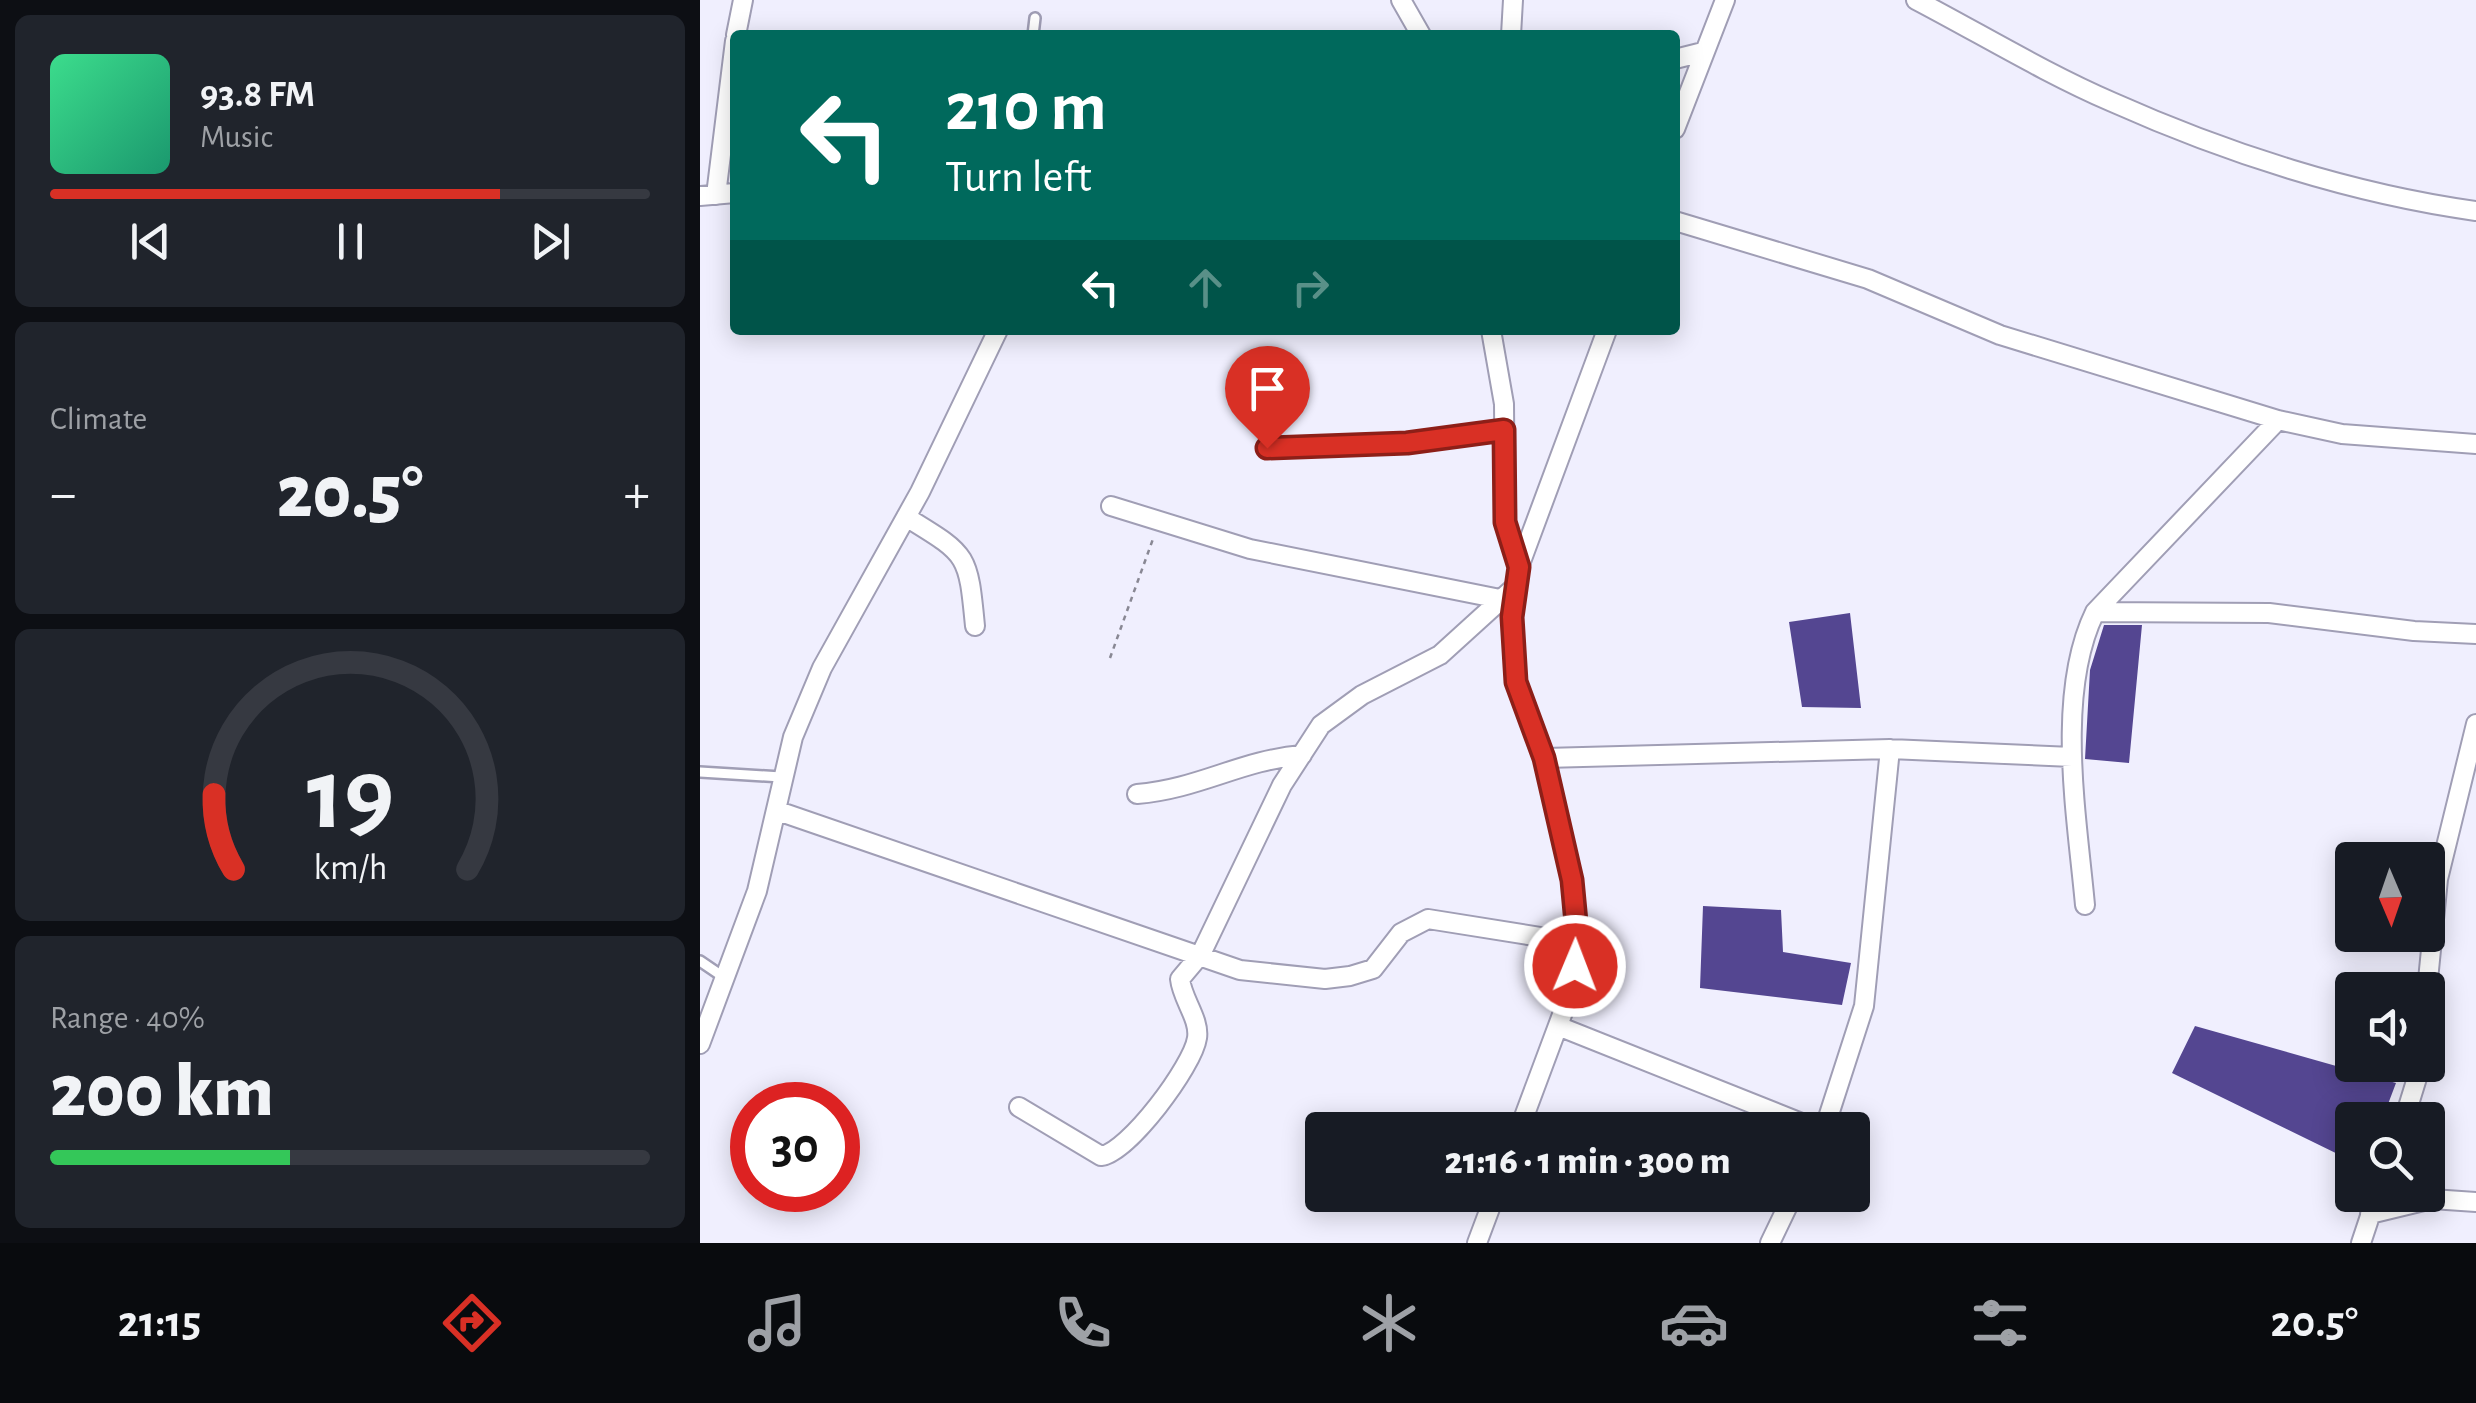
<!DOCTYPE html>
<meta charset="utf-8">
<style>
body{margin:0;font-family:"Alegreya Sans",sans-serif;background:#20242c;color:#f1f3f6;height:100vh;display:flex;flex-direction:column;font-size:38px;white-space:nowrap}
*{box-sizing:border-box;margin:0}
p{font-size:32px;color:#9ea1a6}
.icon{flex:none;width:55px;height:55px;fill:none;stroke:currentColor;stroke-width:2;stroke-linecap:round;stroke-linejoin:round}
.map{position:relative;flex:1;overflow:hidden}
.details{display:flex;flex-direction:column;gap:15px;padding:15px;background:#0d0f14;width:700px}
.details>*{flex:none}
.guide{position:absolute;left:30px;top:30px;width:950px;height:305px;border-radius:10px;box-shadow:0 5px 25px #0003;background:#00695c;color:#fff;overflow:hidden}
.needle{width:65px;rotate:178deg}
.buttons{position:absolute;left:1635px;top:842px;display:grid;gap:20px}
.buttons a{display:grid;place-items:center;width:110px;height:110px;border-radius:10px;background:#171b24;box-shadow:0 5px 25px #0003;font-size:50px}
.speed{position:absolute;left:30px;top:1082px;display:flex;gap:20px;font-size:50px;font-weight:700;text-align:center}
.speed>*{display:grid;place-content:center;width:130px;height:130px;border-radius:50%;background:#171b24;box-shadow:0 5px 25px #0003;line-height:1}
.speed .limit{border:15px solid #d22;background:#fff;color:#111}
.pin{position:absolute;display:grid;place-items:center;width:85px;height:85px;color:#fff;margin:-102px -42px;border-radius:50% 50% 50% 0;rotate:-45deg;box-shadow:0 0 10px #0007}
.pin .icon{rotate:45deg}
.me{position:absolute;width:110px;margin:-55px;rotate:1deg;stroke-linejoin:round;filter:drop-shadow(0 0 8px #0008)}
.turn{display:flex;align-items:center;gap:35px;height:210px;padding:0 50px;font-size:45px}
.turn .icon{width:130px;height:130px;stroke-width:2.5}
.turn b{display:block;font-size:70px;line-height:85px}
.lanes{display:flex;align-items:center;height:95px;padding:0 50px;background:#0003;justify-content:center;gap:50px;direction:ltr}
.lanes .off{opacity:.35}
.big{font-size:75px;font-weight:800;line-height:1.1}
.details .tile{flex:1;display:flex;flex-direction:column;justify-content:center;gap:15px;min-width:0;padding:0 35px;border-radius:15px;background:#20242c}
.details .dial{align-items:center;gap:0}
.dial svg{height:260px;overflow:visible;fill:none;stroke:#363941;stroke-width:7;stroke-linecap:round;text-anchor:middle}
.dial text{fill:#f1f3f6;stroke:none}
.song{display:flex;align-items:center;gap:30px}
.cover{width:120px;height:120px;border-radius:15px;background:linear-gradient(135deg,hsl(150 70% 55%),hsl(160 70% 35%))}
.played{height:10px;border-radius:5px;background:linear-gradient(90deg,#d93025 75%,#363941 75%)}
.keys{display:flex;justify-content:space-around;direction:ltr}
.heat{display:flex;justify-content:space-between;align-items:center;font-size:55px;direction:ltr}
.charge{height:15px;border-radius:8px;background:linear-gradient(90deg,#34c759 40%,#363941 0)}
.trip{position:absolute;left:605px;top:1112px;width:565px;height:100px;border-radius:10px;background:#171b24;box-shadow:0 5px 25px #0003;font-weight:800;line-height:100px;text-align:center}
.tab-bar{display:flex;height:160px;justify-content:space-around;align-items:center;background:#090b0e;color:#9ea1a6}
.tab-bar .icon{width:70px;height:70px}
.tab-bar .current{color:#d93025}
.tab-bar b{font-size:45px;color:#f1f3f6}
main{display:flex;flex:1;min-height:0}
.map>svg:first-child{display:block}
</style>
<main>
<section class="details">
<div class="tile">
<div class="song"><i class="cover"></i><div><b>93.8 FM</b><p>Music</p></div></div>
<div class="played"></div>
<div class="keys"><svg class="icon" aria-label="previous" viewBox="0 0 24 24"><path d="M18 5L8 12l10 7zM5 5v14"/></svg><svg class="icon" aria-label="pause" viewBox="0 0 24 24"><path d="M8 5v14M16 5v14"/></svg><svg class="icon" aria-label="next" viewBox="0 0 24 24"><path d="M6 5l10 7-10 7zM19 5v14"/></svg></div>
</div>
<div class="tile"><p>Climate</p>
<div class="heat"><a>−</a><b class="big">20.5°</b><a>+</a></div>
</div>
<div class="tile dial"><svg viewBox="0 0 100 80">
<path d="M14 69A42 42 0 1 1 86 69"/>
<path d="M14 69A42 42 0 0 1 8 46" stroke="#d93025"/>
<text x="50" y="56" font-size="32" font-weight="700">19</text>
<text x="50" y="72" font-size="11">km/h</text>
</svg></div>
<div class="tile"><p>Range · 40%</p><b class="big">200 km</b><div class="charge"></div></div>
</section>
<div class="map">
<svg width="1776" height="1243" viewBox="0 0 1776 1243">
<rect width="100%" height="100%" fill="#f0effe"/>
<path fill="#544691" d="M1150 613 1161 708 1102 707 1089 622Z
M1404 625H1442L1429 763 1385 759 1390 670Z
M1003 906 1081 910 1083 952 1151 963 1142 1005 1000 988Z
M1495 1026 1696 1083 1682 1120H1652V1161L1472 1073Z"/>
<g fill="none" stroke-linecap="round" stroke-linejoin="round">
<g stroke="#a09eb5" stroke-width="14">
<path id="lane" d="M333 35 335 18
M0 772 81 777
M0 961 25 978"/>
</g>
<g stroke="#a09eb5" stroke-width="22">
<path id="street" d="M701 0 721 35
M1216 0C1281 34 1345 73 1412 102 1526 153 1653 194 1776 211
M36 35 43 0
M811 35 813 0
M975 59 1003 52
M975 129 1025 0
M16 195 35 41
M0 196 35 193
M975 221 1168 279 1300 335 1578 420 1642 434 1776 444
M791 330 804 404 805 522 819 567
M567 448 707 443 805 430
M411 506 550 549 800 599
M206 517C268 555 268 553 275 626
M1395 612 1569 613 1714 631 1776 634
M845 758 1190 749 1372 757
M437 794C499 789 541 760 602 755
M78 811 540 970 625 979 650 976 673 969 701 933 728 919 878 943
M1385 905C1377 817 1355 694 1395 612L1578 420
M1727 990 1738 879 1776 724
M858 1026 1119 1130
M0 1044 57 891 93 737 122 668 220 492 298 330
M319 1107 401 1156C428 1153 493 1066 497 1038 500 1019 482 999 480 979L501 954 582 785 621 725 662 695 740 655 816 586
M1704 1120 1721 1065
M819 1130 872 988 878 943 872 880 845 758 816 682 812 617 819 567 907 330
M1124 1130 1164 1006 1190 749
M1670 1214 1732 1199 1776 1202
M777 1243 795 1195
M1070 1243 1093 1195
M1661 1243 1677 1195"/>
</g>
<path stroke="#898894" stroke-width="2.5" stroke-dasharray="5 5" stroke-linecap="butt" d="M410 658 453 539"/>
<use href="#lane" stroke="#fff" stroke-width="9"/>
<use href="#street" stroke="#fff" stroke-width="18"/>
</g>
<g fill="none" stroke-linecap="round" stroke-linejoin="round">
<g stroke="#8d1f18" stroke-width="25">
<path id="route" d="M567 448 707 443 804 430 805 522 819 567 812 617 816 682 844 758 872 880 878 944 875 966"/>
</g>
<use href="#route" stroke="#d93025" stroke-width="18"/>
</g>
</svg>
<div class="buttons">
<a><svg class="needle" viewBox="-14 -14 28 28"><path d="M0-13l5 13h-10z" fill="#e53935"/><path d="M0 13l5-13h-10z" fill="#9ea1a6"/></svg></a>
<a><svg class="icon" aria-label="sound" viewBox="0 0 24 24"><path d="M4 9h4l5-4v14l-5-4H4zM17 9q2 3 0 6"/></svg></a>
<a><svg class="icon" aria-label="search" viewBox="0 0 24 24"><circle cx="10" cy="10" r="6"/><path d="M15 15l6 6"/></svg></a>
</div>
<div class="speed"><div class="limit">30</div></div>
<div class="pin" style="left:567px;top:448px;background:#d93025"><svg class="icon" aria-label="arrive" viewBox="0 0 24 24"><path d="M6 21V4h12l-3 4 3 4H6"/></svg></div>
<svg class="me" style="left:875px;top:966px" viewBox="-20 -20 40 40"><circle r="17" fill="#d93025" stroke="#fff" stroke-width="3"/><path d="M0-11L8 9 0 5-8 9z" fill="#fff"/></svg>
<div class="trip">21:16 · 1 min · 300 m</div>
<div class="guide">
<div class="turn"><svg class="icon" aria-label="left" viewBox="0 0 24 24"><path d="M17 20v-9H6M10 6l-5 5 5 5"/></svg><div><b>210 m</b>Turn left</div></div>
<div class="lanes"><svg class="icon" aria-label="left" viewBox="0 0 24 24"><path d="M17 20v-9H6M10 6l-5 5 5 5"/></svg><svg class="icon off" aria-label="ahead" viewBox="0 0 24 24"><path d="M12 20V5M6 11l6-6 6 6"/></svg><svg class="icon off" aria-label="right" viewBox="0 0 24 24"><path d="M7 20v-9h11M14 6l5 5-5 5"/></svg></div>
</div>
</div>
</main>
<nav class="tab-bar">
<b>21:15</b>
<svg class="icon current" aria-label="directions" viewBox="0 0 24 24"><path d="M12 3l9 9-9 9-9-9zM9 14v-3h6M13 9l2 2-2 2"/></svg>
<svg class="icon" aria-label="music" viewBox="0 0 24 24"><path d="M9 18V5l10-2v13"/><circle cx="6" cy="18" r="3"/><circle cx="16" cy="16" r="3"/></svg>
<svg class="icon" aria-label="phone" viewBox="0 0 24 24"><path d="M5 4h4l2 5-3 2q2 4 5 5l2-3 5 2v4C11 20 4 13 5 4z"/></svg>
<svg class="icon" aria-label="climate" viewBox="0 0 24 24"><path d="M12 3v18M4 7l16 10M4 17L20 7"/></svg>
<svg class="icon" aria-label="car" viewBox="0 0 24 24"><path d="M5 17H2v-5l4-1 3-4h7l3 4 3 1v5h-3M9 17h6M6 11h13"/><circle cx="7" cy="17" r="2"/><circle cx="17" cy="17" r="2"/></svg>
<svg class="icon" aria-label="filters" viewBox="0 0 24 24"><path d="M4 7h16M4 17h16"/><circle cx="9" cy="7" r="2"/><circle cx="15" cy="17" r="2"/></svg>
<b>20.5°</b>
</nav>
